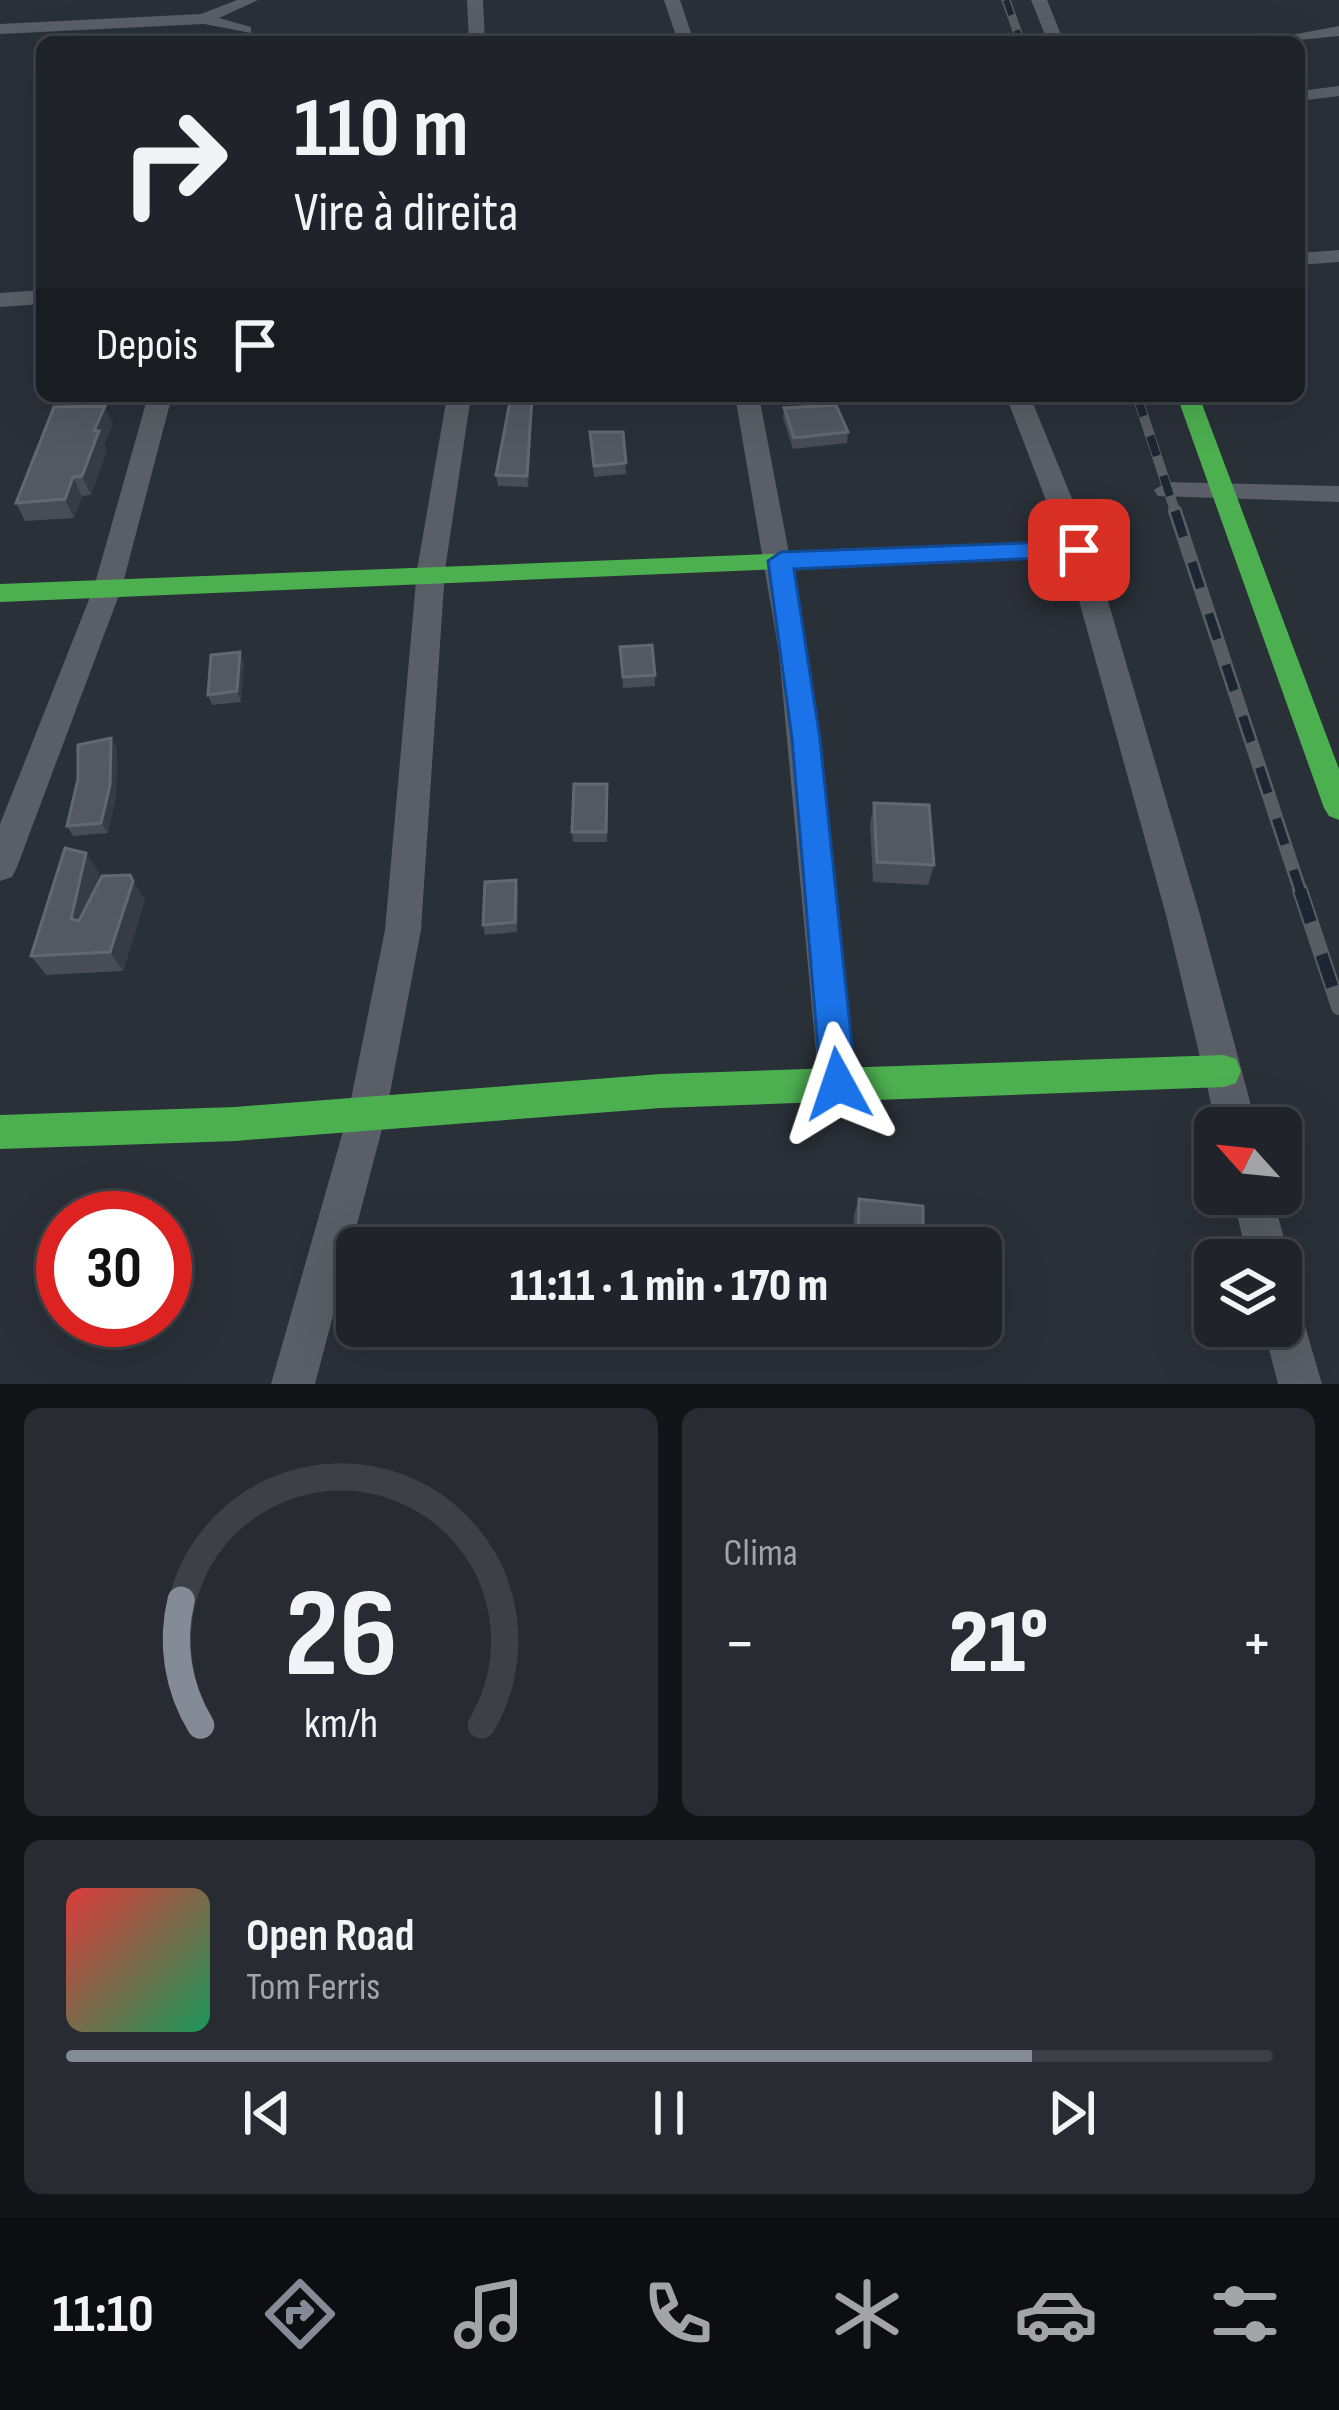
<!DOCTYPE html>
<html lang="pt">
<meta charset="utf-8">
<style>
body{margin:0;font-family:"Sofia Sans Condensed",sans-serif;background:#282c32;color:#f1f3f6;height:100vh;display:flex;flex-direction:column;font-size:45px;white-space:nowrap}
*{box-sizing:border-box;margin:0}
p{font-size:39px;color:#a2a4a8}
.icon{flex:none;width:66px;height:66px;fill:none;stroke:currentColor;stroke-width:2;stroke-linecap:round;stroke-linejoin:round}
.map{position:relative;height:1384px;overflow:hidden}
.sheet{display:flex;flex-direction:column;gap:24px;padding:24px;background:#121417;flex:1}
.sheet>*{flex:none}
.guide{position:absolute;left:36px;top:36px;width:1269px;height:366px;border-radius:18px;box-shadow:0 12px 48px #0002,0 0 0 3px #3d4147;background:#20242a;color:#f1f3f6;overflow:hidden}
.needle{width:78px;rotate:297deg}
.buttons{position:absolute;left:1194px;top:1107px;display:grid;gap:24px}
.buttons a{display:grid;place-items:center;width:108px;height:108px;border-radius:18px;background:#20242a;box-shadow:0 12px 48px #0002,0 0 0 3px #3d4147;font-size:60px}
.speed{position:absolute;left:36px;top:1191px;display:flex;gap:24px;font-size:60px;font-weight:700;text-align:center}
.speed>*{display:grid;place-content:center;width:156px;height:156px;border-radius:50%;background:#20242a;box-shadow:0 12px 48px #0002,0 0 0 3px #3d4147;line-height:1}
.speed .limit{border:18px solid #d22;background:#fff;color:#111}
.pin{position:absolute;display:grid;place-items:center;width:102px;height:102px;color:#fff;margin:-51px;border-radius:24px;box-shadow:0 6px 18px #0006}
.me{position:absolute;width:132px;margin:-66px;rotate:355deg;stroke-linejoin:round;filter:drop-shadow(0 0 9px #0008)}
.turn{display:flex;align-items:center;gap:42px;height:252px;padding:0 60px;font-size:54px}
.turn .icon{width:156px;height:156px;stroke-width:2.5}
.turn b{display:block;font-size:84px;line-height:102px}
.then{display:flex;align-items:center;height:114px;padding:0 60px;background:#0003;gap:24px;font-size:45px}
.big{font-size:90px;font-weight:800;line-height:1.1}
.sheet .widget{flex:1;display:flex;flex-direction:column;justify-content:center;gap:18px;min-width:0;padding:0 42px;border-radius:18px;background:#282c32}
.sheet .dial{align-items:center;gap:0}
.dial svg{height:312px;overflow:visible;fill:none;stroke:#3d4147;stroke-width:7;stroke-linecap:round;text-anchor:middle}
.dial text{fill:#f1f3f6;stroke:none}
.song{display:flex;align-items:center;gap:36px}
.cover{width:144px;height:144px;border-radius:18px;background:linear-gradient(135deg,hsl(0 70% 55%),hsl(150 70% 35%))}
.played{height:12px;border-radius:6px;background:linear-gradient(90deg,#848b96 80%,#3d4147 80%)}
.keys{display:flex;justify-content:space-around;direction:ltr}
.heat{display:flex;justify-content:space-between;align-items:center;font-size:66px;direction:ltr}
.sheet .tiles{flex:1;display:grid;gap:24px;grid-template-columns:1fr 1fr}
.widget:last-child{grid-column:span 2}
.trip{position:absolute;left:336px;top:1227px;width:666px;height:120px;border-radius:18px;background:#20242a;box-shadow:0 12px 48px #0002,0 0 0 3px #3d4147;font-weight:800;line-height:120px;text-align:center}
.menu{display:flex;height:192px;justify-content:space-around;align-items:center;background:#0d0e11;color:#a2a4a8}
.menu .icon{width:84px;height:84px}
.menu .active{color:#848b96}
.menu b{font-size:54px;color:#f1f3f6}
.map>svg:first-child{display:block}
</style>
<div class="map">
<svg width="1339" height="1384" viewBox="0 0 1339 1384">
<rect width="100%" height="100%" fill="#2a3038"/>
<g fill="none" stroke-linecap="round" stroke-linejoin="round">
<path fill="#5a5e66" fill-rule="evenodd" d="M237 0H258L219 18 251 27V33L204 24 0 34V24L201 14Z
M467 0H483L485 42H469Z
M664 0H680L694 42H678Z
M1031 0H1047L1064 42H1048Z
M1339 26V36L1299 40 1291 35Z
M1339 86V96L1299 101V91Z
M1339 250V262L1299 265V253Z
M42 290V304L0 307V293Z
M148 396H172L122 587 17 867 12 877 0 881V824L94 587Z
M447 396H471L445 570 421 930 386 1114 315 1384H271L348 1114 385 930 417 570Z
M735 396H759L808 653 857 1084 852 1097 838 1102 824 1097 819 1084 779 653Z
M1006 396H1030L1093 550 1200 915 1257 1128H1217L1166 915 1065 550Z
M1167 482 1339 486V502L1158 496 1154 490Z
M1232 1194H1272L1290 1260 1284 1275 1281 1260H1248Z
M1281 1289 1296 1295 1322 1384H1278L1263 1326H1281Z"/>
<path fill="#4caf50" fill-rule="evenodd" d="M1177 396H1199L1339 769V820L1329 816 1324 808Z
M1079 542 1091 550 1088 556 0 602V584Z
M1224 1055 1236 1059 1241 1071 1236 1083 1224 1087 661 1108 235 1141 0 1149V1115L235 1107 661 1074Z"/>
<g stroke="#595d64" stroke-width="9">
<path id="rail-far3" d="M1006 0 1021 42"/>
</g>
<g stroke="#595d64" stroke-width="10">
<path id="rail-far2" d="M1137 396 1176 514"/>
</g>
<g stroke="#595d64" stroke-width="14">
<path id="rail-far1" d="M1175 511 1301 893"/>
</g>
<g stroke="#595d64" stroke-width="16">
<path id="rail" d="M1300 890 1339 1007"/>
</g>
<use href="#rail-far3" stroke="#1d2633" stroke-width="6" stroke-dasharray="16" stroke-linecap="butt"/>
<use href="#rail-far2" stroke="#1d2633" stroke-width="8" stroke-dasharray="21" stroke-linecap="butt"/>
<use href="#rail-far1" stroke="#1d2633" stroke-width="9" stroke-dasharray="27" stroke-linecap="butt"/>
<use href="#rail" stroke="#1d2633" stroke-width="12" stroke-dasharray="34" stroke-linecap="butt"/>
</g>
<path fill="#474c55" d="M533 396 528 487 498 486 496 475Z
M784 408 848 432 847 443 793 449 783 418Z
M113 424 104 444 107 450 91 495 82 496 74 518 25 521 16 503Z
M590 432H623L626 474 594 477Z
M620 647 655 675V686L623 688Z
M244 663 241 702 212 705 208 695Z
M117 748 116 795 108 833 73 836 67 826Z
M608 794 607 842H573L572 832Z
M874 803 934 865 928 885 873 882 870 824Z
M86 853 99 873 96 888 142 895 145 900 123 971 46 975 31 956Z
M516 880 518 890 517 932 485 935 483 925Z
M859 1199 923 1248H853L854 1214Z
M163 1320 162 1327 109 1335 101 1329Z"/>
<path fill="#373c44" d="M532 396H533L528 487 527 476Z
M105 406 113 424 104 444 107 450 91 495 82 476 94 431Z
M73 477 82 496 74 518 65 499Z
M240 652 244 663 241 702 237 691Z
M111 738 117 748 116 795 108 833 101 823Z
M86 853 99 873 85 938 71 919Z
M130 875 145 900 123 971 110 952Z
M165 1272 168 1275 165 1302Z"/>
<path fill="#535861" stroke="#626872" stroke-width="3" d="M511 396H532L527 476 496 475Z
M836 405 848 432 794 438 784 408Z
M105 406 94 431H99L82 476 73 477 65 499 16 503 54 407Z
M590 432H623L626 463 594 466Z
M652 645 655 675 623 677 620 647Z
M240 652 237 691 208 695 211 655Z
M111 738 110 785 101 823 67 826 78 779V745Z
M574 784H607L606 832H572Z
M874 803 929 805 934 865 877 862Z
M65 848 86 853 71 919 79 921 102 876 130 875 133 881 110 952 31 956Z
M516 880 515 922 483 925 485 882Z
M859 1199 923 1206V1248H858Z
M102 1320H155L101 1329Z"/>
<path fill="#1a73e8" stroke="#114b97" stroke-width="3" d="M1079 541 1092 550 1088 556 794 569 820 739 856 1084 851 1096 838 1101 826 1096 821 1084 792 739 768 561 781 552Z"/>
</svg>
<div class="buttons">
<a><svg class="needle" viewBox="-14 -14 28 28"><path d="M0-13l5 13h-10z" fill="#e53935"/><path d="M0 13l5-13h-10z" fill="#a2a4a8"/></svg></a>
<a><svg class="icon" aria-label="layers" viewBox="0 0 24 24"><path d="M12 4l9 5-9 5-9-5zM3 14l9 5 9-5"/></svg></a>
</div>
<div class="speed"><div class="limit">30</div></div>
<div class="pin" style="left:1079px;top:550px;background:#d93025"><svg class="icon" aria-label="arrive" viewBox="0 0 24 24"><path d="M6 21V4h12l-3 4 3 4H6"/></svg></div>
<svg class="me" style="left:838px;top:1084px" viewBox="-20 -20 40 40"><path d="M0-17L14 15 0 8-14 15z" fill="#1a73e8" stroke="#fff" stroke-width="4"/></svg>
<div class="trip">11:11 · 1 min · 170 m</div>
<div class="guide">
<div class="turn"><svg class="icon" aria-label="right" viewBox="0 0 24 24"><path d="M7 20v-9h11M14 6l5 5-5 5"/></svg><div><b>110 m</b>Vire à direita</div></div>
<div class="then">Depois<svg class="icon" aria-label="arrive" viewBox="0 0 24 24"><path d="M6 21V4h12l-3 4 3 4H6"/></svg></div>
</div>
</div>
<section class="sheet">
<div class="tiles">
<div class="widget dial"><svg viewBox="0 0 100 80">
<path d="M14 69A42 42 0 1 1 86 69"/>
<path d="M14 69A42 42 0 0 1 9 37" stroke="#848b96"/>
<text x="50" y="56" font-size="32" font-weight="700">26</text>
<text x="50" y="72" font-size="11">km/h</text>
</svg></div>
<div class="widget"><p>Clima</p>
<div class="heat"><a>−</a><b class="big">21°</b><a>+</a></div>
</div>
<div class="widget">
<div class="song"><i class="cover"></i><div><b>Open Road</b><p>Tom Ferris</p></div></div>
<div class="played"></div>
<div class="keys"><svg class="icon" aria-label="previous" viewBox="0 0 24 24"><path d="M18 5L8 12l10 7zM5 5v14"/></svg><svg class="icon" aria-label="pause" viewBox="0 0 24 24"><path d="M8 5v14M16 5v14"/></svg><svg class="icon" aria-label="next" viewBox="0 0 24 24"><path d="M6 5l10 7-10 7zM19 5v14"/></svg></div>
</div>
</div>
</section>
<nav class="menu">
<b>11:10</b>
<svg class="icon active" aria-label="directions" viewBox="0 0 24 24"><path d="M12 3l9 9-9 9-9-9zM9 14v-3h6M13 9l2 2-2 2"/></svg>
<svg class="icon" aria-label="music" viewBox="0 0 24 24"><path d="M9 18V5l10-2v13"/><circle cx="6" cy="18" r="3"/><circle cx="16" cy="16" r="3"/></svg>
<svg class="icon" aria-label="phone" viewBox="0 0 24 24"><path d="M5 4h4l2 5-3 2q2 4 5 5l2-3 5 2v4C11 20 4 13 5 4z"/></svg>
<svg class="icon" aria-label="climate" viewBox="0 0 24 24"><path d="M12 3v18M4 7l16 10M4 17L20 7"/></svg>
<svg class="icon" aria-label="car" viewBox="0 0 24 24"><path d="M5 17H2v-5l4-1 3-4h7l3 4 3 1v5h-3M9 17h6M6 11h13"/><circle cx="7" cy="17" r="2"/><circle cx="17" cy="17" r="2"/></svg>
<svg class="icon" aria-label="filters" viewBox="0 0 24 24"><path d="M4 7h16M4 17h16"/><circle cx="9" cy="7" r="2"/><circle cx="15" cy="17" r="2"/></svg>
</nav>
